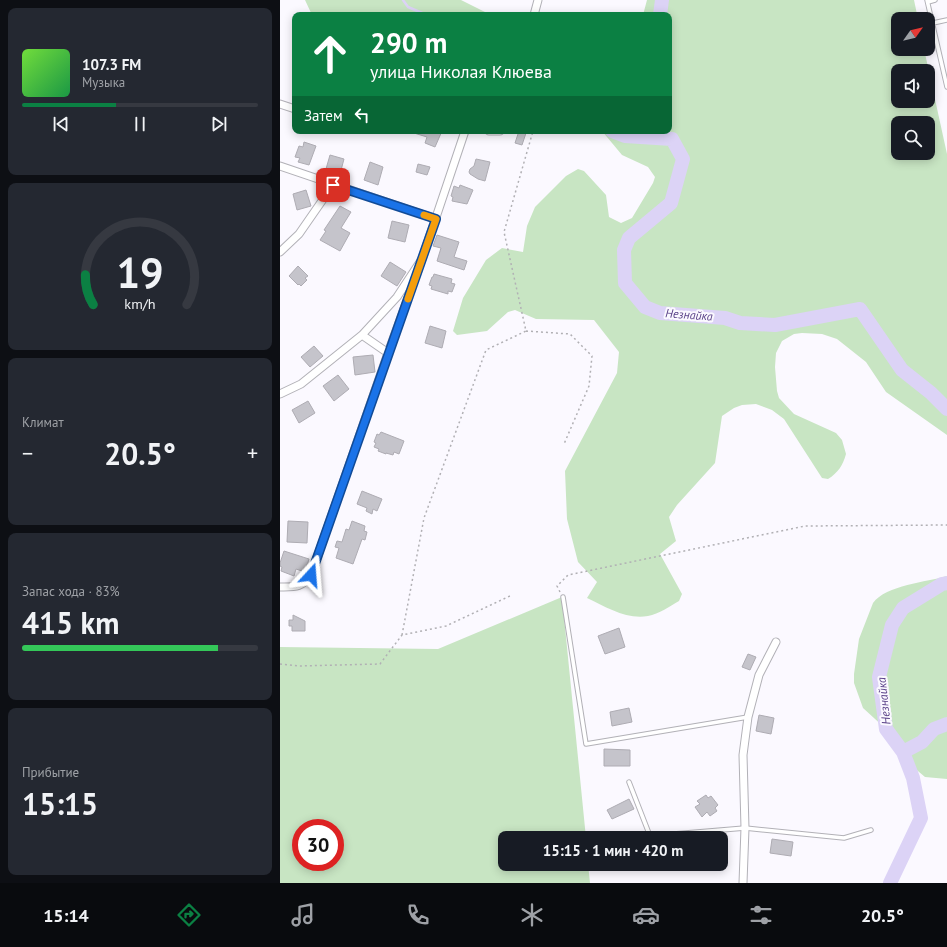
<!DOCTYPE html>
<html lang="ru">
<meta charset="utf-8">
<style>
body{margin:0;font-family:"PT Sans",sans-serif;background:#242831;color:#f1f3f6;height:100vh;display:flex;flex-direction:column;font-size:15px;white-space:nowrap}
*{box-sizing:border-box;margin:0}
p{font-size:13px;color:#9ea1a6}
.icon{flex:none;width:22px;height:22px;fill:none;stroke:currentColor;stroke-width:2;stroke-linecap:round;stroke-linejoin:round}
.map{position:relative;flex:1;overflow:hidden}
.side{display:flex;flex-direction:column;gap:8px;padding:8px;background:#0d0f14;width:280px}
.side>*{flex:none}
.banner{position:absolute;left:12px;top:12px;width:380px;height:122px;border-radius:8px;box-shadow:0 2px 10px #0003;background:#0b8043;color:#fff;overflow:hidden}
.needle{width:26px;rotate:56deg}
.fabs{position:absolute;left:611px;top:12px;display:grid;gap:8px}
.fabs a{display:grid;place-items:center;width:44px;height:44px;border-radius:8px;background:#171b24;box-shadow:0 2px 10px #0003;font-size:20px}
.speed{position:absolute;left:12px;top:819px;display:flex;gap:8px;font-size:20px;font-weight:700;text-align:center}
.speed>*{display:grid;place-content:center;width:52px;height:52px;border-radius:50%;background:#171b24;box-shadow:0 2px 10px #0003;line-height:1}
.speed .limit{border:6px solid #d22;background:#fff;color:#111}
.pin{position:absolute;display:grid;place-items:center;width:34px;height:34px;color:#fff;margin:-17px;border-radius:8px;box-shadow:0 2px 6px #0006}
.me{position:absolute;width:44px;margin:-22px;rotate:19deg;stroke-linejoin:round;filter:drop-shadow(0 0 3px #0008)}
.turn{display:flex;align-items:center;gap:14px;height:84px;padding:0 12px;font-size:18px}
.turn .icon{width:52px;height:52px;stroke-width:2.5}
.turn b{display:block;font-size:28px;line-height:34px}
.then{display:flex;align-items:center;height:38px;padding:0 12px;background:#0003;gap:8px;font-size:15px}
.big{font-size:30px;font-weight:800;line-height:1.1}
.side .widget{flex:1;display:flex;flex-direction:column;justify-content:center;gap:6px;min-width:0;padding:0 14px;border-radius:8px;background:#242831}
.side .dial{align-items:center;gap:0}
.dial svg{height:104px;overflow:visible;fill:none;stroke:#363941;stroke-width:7;stroke-linecap:round;text-anchor:middle}
.dial text{fill:#f1f3f6;stroke:none}
.song{display:flex;align-items:center;gap:12px}
.cover{width:48px;height:48px;border-radius:6px;background:linear-gradient(135deg,hsl(100 70% 55%),hsl(140 70% 35%))}
.played{height:4px;border-radius:2px;background:linear-gradient(90deg,#0b8043 40%,#363941 40%)}
.keys{display:flex;justify-content:space-around;direction:ltr}
.heat{display:flex;justify-content:space-between;align-items:center;font-size:22px;direction:ltr}
.charge{height:6px;border-radius:3px;background:linear-gradient(90deg,#34c759 83%,#363941 0)}
.trip{position:absolute;left:218px;top:831px;width:230px;height:40px;border-radius:8px;background:#171b24;box-shadow:0 2px 10px #0003;font-weight:800;line-height:40px;text-align:center}
.tabs{display:flex;height:64px;justify-content:space-around;align-items:center;background:#090b0e;color:#9ea1a6}
.tabs .icon{width:28px;height:28px}
.tabs .current{color:#0b8043}
.tabs b{font-size:18px;color:#f1f3f6}
main{display:flex;flex:1;min-height:0}
.map>svg:first-child{display:block}
</style>
<main>
<section class="side">
<div class="widget">
<div class="song"><i class="cover"></i><div><b>107.3 FM</b><p>Музыка</p></div></div>
<div class="played"></div>
<div class="keys"><svg class="icon" aria-label="previous" viewBox="0 0 24 24"><path d="M18 5L8 12l10 7zM5 5v14"/></svg><svg class="icon" aria-label="pause" viewBox="0 0 24 24"><path d="M8 5v14M16 5v14"/></svg><svg class="icon" aria-label="next" viewBox="0 0 24 24"><path d="M6 5l10 7-10 7zM19 5v14"/></svg></div>
</div>
<div class="widget dial"><svg viewBox="0 0 100 80">
<path d="M14 69A42 42 0 1 1 86 69"/>
<path d="M14 69A42 42 0 0 1 8 46" stroke="#0b8043"/>
<text x="50" y="56" font-size="32" font-weight="700">19</text>
<text x="50" y="72" font-size="11">km/h</text>
</svg></div>
<div class="widget"><p>Климат</p>
<div class="heat"><a>−</a><b class="big">20.5°</b><a>+</a></div>
</div>
<div class="widget"><p>Запас хода · 83%</p><b class="big">415 km</b><div class="charge"></div></div>
<div class="widget"><p>Прибытие</p><b class="big">15:15</b></div>
</section>
<div class="map">
<svg width="667" height="883" viewBox="0 0 667 883">
<rect width="100%" height="100%" fill="#fbf9ff"/>
<path fill="#c8e5c3" fill-rule="evenodd" d="M25 0H181L211 15H32Z
M367 0H634L638 19H618V49H644L667 154V435L606 392 586 362 557 339 542 334 522 333 514 334 502 341 496 353 495 367 497 391 499 398 514 414 556 433 562 440 566 454C563 465 558 473 548 479L542 478 504 419 492 410 476 404 462 405 454 408 442 416 435 463 397 505 389 517 396 541 380 554 402 594 399 601C390 606 379 614 368 616 347 620 326 607 307 598L317 582 298 562 287 519 285 471 337 373 339 352 314 320 256 319 235 310 228 312 207 331 177 335 173 331 183 298 206 260 222 248 243 252 247 226 255 207 286 176 298 169 304 171 326 195 329 217 341 223 352 218 373 183 375 177 368 167 342 155 322 131H389V15H363ZM618 71H648V101H618ZM618 123H648V153H618Z
M667 576V779L645 777 619 755 606 729 583 708 574 683V674L579 639 593 603C606 585 647 582 667 576Z
M282 597 306 838H225V864H308L310 883H0V647L158 649ZM21 828H55V862H21Z"/>
<g fill="none" stroke-linecap="round" stroke-linejoin="round">
<path stroke="#dcd3f6" stroke-width="2.5" d="M123 0 128 7 147 15"/>
<path stroke="#dcd3f6" stroke-width="14" d="M380 15 382 0
M332 131 345 136 392 139 403 159 391 203 349 238 344 250 345 283 365 307 380 313 445 318 460 323 495 325 580 309 622 370 651 393 667 409
M623 752 642 742 654 729 667 724
M610 883 641 818 633 778 623 752 606 729 599 677 612 625 623 608 662 584 667 583"/>
</g>
<path fill="#c5c4cb" stroke="#aeacb3" d="M134 131H162L155 147 145 143 147 137 134 133Z
M239 131 246 133 242 145 235 143Z
M24 142 36 146 29 165 18 162 20 158 15 157 19 146 23 147Z
M50 155 64 159 60 174 46 169Z
M196 159 210 162 205 181 198 179 190 174 189 172 190 169 194 166Z
M90 162 103 167 98 185 84 180Z
M138 164 150 167 147 175 136 172Z
M180 185 193 190 187 204 172 201 173 197 171 196 174 186 179 188Z
M26 190 31 206 17 210 13 194Z
M60 206 71 212 61 228 70 233 60 251 40 240 46 231 44 230Z
M112 221 129 225 125 242 108 238Z
M157 235 179 242 174 257 187 261 184 270 157 261 161 248 153 246Z
M110 262 126 272 117 286 101 276Z
M18 266 28 276 25 278 27 280 21 286 19 284 18 285 9 276Z
M154 274 172 279 171 283 175 284 172 292 168 291V294L151 289 152 286 149 285 152 277H153Z
M150 326 166 331 162 348 145 343Z
M34 346 43 356 30 367 21 357Z
M93 355 95 372 75 375 73 357Z
M58 375 69 389 54 401 43 386Z
M28 401 35 413 19 423 12 410Z
M101 432 124 441 119 454 114 452 113 455 106 453V454L98 451 99 449 94 447 96 443 94 442 97 434 99 435Z
M82 491 102 499 97 511 93 509 92 514 86 511 87 508 77 504Z
M8 521 28 522 27 543 7 542Z
M72 521 85 526 84 531 87 532 85 540 82 539 73 564 56 558 59 548 55 547 57 541 62 542 66 529 69 530Z
M4 551 29 559 25 572 16 569 14 576 1 571 2 567 0 566V563Z
M13 615 25 621V631H12V626H9V620H13Z
M339 628 345 647 325 654 318 636Z
M468 654 476 657 470 670 462 667Z
M349 708 352 722 332 726 330 712Z
M479 715 494 718 491 734 476 731Z
M324 749 350 750V766H324Z
M426 795 428 798 431 796 438 805 435 808 437 811 430 816 427 812 422 817 415 807 420 804 417 801Z
M349 799 354 809 332 819 327 810Z
M492 839 513 842 511 856 490 853Z"/>
<g fill="none" stroke-linecap="round" stroke-linejoin="round">
<g stroke="#b2b1b7" stroke-width="5.5">
<path id="service" d="M647 0 667 87
M648 2 655 0
M653 23 667 20
M283 597 306 744 468 717
M349 782 370 836 465 828 564 838 591 830"/>
</g>
<g stroke="#b2b1b7" stroke-width="9">
<path id="minor" d="M254 15 258 0
M0 104 15 109
M209 131H220
M0 166 156 219
M0 252 19 234 53 185
M82 335 108 353
M0 394 21 384 82 335 117 297 142 259 185 131
M0 587C16 587 21 588 31 575L108 353 142 259
M463 883 465 828 463 755 468 717 479 675 496 642"/>
</g>
<path stroke="#b1b0b4" stroke-width="1.5" stroke-dasharray="2 3" stroke-linecap="butt" d="M246 331 290 334 312 356 309 386 284 444
M280 592 277 586 288 575 525 526 667 525
M122 635 144 518 206 350 246 331 224 232 253 131
M0 664 19 666 100 664 122 635 166 626 230 596"/>
<use href="#service" stroke="#fff" stroke-width="3.5"/>
<use href="#minor" stroke="#fff" stroke-width="7"/>
</g>
<g fill="none" stroke-linecap="round" stroke-linejoin="round">
<g stroke="#114b97" stroke-width="10">
<path id="route" d="M31 575 156 219 53 185"/>
</g>
<use href="#route" stroke="#1a73e8" stroke-width="7"/>
<path stroke="#f59e0b" stroke-width="7" d="M128 299 156 219 144 215"/>
</g>
<g text-anchor="middle" stroke-width="4" stroke-linejoin="round" paint-order="stroke">
<g font-size="12" font-style="italic" fill="#5c448a" stroke="#fbf9ff">
<text transform="translate(409 315) rotate(4)" y="4">Незнайка</text>
<text transform="translate(604 701) rotate(-96)" y="4">Незнайка</text>
</g>
</g>
</svg>
<div class="fabs">
<a><svg class="needle" viewBox="-14 -14 28 28"><path d="M0-13l5 13h-10z" fill="#e53935"/><path d="M0 13l5-13h-10z" fill="#9ea1a6"/></svg></a>
<a><svg class="icon" aria-label="sound" viewBox="0 0 24 24"><path d="M4 9h4l5-4v14l-5-4H4zM17 9q2 3 0 6"/></svg></a>
<a><svg class="icon" aria-label="search" viewBox="0 0 24 24"><circle cx="10" cy="10" r="6"/><path d="M15 15l6 6"/></svg></a>
</div>
<div class="speed"><div class="limit">30</div></div>
<div class="pin" style="left:53px;top:185px;background:#d93025"><svg class="icon" aria-label="arrive" viewBox="0 0 24 24"><path d="M6 21V4h12l-3 4 3 4H6"/></svg></div>
<svg class="me" style="left:31px;top:575px" viewBox="-20 -20 40 40"><path d="M0-17L14 15 0 8-14 15z" fill="#1a73e8" stroke="#fff" stroke-width="4"/></svg>
<div class="trip">15:15 · 1 мин · 420 m</div>
<div class="banner">
<div class="turn"><svg class="icon" aria-label="ahead" viewBox="0 0 24 24"><path d="M12 20V5M6 11l6-6 6 6"/></svg><div><b>290 m</b>улица Николая Клюева</div></div>
<div class="then">Затем<svg class="icon" aria-label="left" viewBox="0 0 24 24"><path d="M17 20v-9H6M10 6l-5 5 5 5"/></svg></div>
</div>
</div>
</main>
<nav class="tabs">
<b>15:14</b>
<svg class="icon current" aria-label="directions" viewBox="0 0 24 24"><path d="M12 3l9 9-9 9-9-9zM9 14v-3h6M13 9l2 2-2 2"/></svg>
<svg class="icon" aria-label="music" viewBox="0 0 24 24"><path d="M9 18V5l10-2v13"/><circle cx="6" cy="18" r="3"/><circle cx="16" cy="16" r="3"/></svg>
<svg class="icon" aria-label="phone" viewBox="0 0 24 24"><path d="M5 4h4l2 5-3 2q2 4 5 5l2-3 5 2v4C11 20 4 13 5 4z"/></svg>
<svg class="icon" aria-label="climate" viewBox="0 0 24 24"><path d="M12 3v18M4 7l16 10M4 17L20 7"/></svg>
<svg class="icon" aria-label="car" viewBox="0 0 24 24"><path d="M5 17H2v-5l4-1 3-4h7l3 4 3 1v5h-3M9 17h6M6 11h13"/><circle cx="7" cy="17" r="2"/><circle cx="17" cy="17" r="2"/></svg>
<svg class="icon" aria-label="filters" viewBox="0 0 24 24"><path d="M4 7h16M4 17h16"/><circle cx="9" cy="7" r="2"/><circle cx="15" cy="17" r="2"/></svg>
<b>20.5°</b>
</nav>
